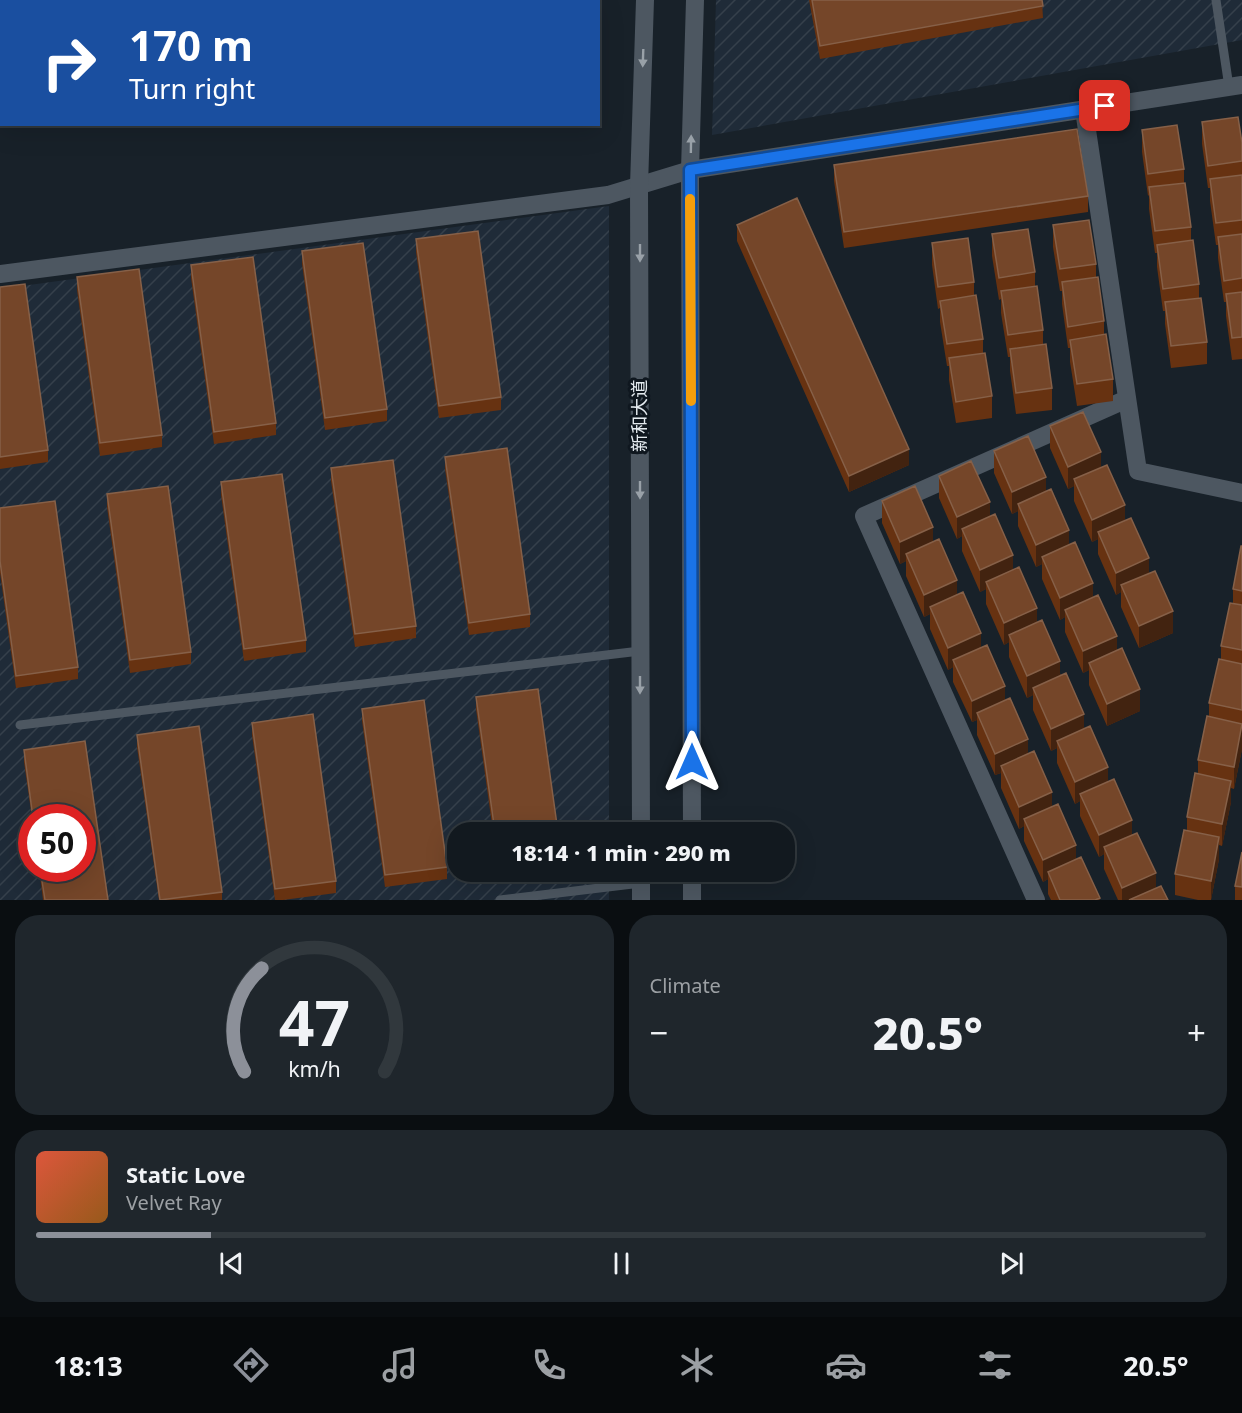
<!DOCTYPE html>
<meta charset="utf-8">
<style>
body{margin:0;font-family:"Noto Sans","Noto Sans SC",sans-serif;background:#1f262c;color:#f1f3f6;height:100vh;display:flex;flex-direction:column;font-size:22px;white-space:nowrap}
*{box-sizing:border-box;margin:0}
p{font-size:20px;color:#9ca0a4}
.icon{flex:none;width:33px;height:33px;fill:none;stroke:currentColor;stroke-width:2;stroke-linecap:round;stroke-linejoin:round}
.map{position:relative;height:900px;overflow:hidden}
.panel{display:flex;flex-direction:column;gap:15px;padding:15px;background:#0a0e11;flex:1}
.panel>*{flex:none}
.banner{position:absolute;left:0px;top:0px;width:600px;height:126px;box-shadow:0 6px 24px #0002,0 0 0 2px #31383d;background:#1a4fa0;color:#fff;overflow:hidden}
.speed{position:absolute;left:18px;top:804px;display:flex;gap:12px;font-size:30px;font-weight:700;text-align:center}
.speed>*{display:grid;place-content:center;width:78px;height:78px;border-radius:50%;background:#12191f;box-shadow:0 6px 24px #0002,0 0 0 2px #31383d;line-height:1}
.speed .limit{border:9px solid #d22;background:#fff;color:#111}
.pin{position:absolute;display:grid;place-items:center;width:51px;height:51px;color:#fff;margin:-26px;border-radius:12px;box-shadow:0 3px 9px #0006}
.me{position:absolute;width:66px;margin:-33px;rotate:0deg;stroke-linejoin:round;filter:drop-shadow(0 0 4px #0008)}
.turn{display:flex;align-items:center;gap:21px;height:126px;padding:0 30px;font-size:27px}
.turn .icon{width:78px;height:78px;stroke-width:2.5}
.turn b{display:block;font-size:42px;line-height:51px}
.big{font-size:45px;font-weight:800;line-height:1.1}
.panel .widget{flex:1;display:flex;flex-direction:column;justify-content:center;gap:9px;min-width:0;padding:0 21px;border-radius:24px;background:#1f262c}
.panel .dial{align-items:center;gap:0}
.dial svg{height:156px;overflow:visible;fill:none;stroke:#31383d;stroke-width:7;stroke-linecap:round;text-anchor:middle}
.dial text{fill:#f1f3f6;stroke:none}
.song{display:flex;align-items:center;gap:18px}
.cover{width:72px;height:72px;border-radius:9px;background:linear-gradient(135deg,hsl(10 70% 55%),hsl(30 70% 35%))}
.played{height:6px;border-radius:3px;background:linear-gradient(90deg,#8c9099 15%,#31383d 15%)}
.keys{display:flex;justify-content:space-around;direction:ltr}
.heat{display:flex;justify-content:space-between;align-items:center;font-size:33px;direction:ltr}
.panel .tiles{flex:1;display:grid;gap:15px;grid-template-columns:1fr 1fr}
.widget:last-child{grid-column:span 2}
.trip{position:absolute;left:447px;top:822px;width:348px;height:60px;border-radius:24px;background:#12191f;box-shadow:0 6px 24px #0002,0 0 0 2px #31383d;font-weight:800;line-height:60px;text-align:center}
.tab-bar{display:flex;height:96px;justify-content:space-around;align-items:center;background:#070a0c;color:#9ca0a4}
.tab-bar .icon{width:42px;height:42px}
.tab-bar .selected{color:#8c9099}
.tab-bar b{font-size:27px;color:#f1f3f6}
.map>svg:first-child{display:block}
</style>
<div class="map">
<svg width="1242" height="900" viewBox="0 0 1242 900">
<defs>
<pattern id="industrial-furrows" width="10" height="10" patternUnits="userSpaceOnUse" patternTransform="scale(1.5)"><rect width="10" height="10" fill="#1f2b38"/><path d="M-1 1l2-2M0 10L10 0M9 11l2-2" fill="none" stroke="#35404b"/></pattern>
</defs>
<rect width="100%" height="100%" fill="#182129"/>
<path fill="url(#industrial-furrows)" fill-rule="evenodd" d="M716 0H1242V40L712 135Z
M609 206V832H458V872H609V900H0V289ZM32 818H82V868H32Z"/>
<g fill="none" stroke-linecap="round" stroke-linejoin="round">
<path stroke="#4d5761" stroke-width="9" d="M1216 0 1229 87
M20 725 640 651
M500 900 641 883"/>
<path stroke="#4d5761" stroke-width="18" d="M1084 110 1138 471 1242 493
M0 274 608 195 690 170 1242 85
M1036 900 864 516 1127 399"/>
<path stroke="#4d5761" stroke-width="18" d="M641 832 639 186 645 0
M692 832 690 170 695 0
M641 872V900
M692 872V900"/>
</g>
<path fill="#673211" d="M809 0H1042L1043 18 820 59Z
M1202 122 1242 143V359L1232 360 1226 316V302H1224L1218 258V245H1216L1210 201V188H1208L1202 144Z
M1142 130 1184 169V183L1191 227V240L1199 284V298L1207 342V364L1171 368 1165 324V311H1163L1157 267V253H1155L1149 209V195L1148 196 1142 152Z
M834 165 1088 196V212L844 248 834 181Z
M737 225 909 465 849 492 737 241Z
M1053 225 1096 264V277L1104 321V335L1113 379V401L1077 406 1070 362V348H1068L1062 304V291H1060L1053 247Z
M992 234 1035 272V286L1043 330V344L1052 388V410L1016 414 1010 371V357H1008L1001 313V299L999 300 992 256Z
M416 239 501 397V410L439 418 416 252Z
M932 243 974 282V295L983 339V353L992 396V418L956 423 949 380V366H947L940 322V308L938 309 932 265Z
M302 251 387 409V421L325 430 302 264Z
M191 265 276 423V435L214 444 191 278Z
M77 277 162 435V447L100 456 77 290Z
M0 287 48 450V462L0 469Z
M1050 426 1101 467 1149 573 1173 633 1139 648 1121 607V592L1116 595 1098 554V539L1092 542 1074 501V486L1068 489 1050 448Z
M994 451 1046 492 1117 651 1140 711 1107 726 1089 685V670L1083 673 1065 632V617L1060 620 1042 579V564L1036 567 1018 526V511L1012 514 994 473Z
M445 457 530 614V627L469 635 445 469Z
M331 468 416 626V638L355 647 331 481Z
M939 476 990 517 1156 888 1168 900H1118L1104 869V854L1099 857 1080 816V801L1075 804 1057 763V748L1051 751 1033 710V695L1027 698 1009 657V642L1004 645 986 604V589L980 592 962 551V536L957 539 939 498Z
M221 482 306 640V652L244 661 221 495Z
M107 494 191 652V664L130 673 107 507Z
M882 501 933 542 1076 860 1100 900H1051L1048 894V879L1043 882 1024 841V826L1019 829 1001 788V773L995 775 977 735V720L972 722 953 682V667L948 670 930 629V614L924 617 906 576V561L900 564 882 523Z
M0 508 78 667V679L16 688 0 573Z
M1242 546V749L1234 789 1231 788V802L1222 846 1219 845V859L1211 900H1198L1175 895V874L1187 830V817L1198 774V760L1209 717V703L1221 660V646L1233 603V589Z
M476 697 558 832H493L476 709Z
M362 709 447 867V879L385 887 362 721Z
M252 723 336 881V893L283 900H275L252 735Z
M137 735 222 892V900H159L137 747Z
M85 741 108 900H43L39 868H82V818H32L24 762V750Z
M1242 852V900H1232H1235V886Z
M499 872H528L499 875Z"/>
<path fill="#422310" d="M909 449V465L849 492V476Z
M1101 452V474L1074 479V486L1068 489V467Z
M1046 477V499L1018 504V511L1012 514V492Z
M990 502V524L962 529V536L957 539V517Z
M1125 505V527L1098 532V539L1092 542V520Z
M933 527V549L906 554V561L900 564V542Z
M1069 530V552L1042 557V564L1036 567V545Z
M1013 555V577L986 582V589L980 592V570Z
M1149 558V580L1121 585V592L1116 595V573Z
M957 580V602L930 607V614L924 617V595Z
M1093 583V605L1065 610V617L1060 620V598Z
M1037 608V630L1009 635V642L1004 645V623Z
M1173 611V633L1139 648V626Z
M981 633V655L953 660V667L948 670V648Z
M1117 636V658L1089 663V670L1083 673V651Z
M1060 661V683L1033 688V695L1027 698V676Z
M1005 686V708L977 713V720L972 722V701Z
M1140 689V711L1107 726V704Z
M1084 714V736L1057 741V748L1051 751V729Z
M1242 727V749L1234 789V767Z
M1028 739V761L1001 766V773L995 775V754Z
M1108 767V789L1080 794V801L1075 804V782Z
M1231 781V802L1222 846V824Z
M1052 792V814L1024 819V826L1019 829V807Z
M1132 820V842L1104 847V854L1099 857V835Z
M1219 837V859L1211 900V881Z
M1076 845V867L1048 872V879L1043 882V860Z
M1156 873V895L1144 900H1122V888Z"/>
<path fill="#754629" stroke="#866048" stroke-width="1.5" d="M812 0H1042L1043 6 820 46Z
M1238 117 1242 143V161L1208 166 1202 122Z
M1177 125 1184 169 1148 174 1142 130Z
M1077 129 1088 196 844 232 834 165Z
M1242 175V220L1216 223 1210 179Z
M1185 183 1191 227 1155 231 1149 187Z
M797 198 909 449 849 476 737 225Z
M1089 220 1096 264 1060 269 1053 225Z
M1028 229 1035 272 999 278 992 234Z
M478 231 501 397 439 406 416 239Z
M1242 234V278L1224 281 1218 237Z
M968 238 974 282 938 287 932 243Z
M1193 240 1199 284 1163 289 1157 245Z
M363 243 387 409 325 418 302 251Z
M253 257 276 423 214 432 191 265Z
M139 269 162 435 100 443 77 277Z
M1098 277 1104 321 1068 327 1062 282Z
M25 284 48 450 0 457V287Z
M1037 286 1043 330 1008 335 1001 291Z
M1242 292V337L1232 338 1226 294Z
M976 295 983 339 947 344 940 301Z
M1201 298 1207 342 1171 346 1165 302Z
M1106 334 1113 379 1077 384 1070 340Z
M1046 344 1052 388 1016 393 1010 349Z
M985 353 992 396 956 402 949 358Z
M1083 412 1101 452 1068 467 1050 426Z
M1028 436 1046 477 1012 492 994 451Z
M507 448 530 614 469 623 445 457Z
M393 460 416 626 355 634 331 468Z
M971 461 990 502 957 517 939 476Z
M1107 465 1125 505 1092 520 1074 479Z
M282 474 306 640 244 649 221 482Z
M168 486 191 652 130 660 107 494Z
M915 486 933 527 900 542 882 501Z
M1051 489 1069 530 1036 545 1018 504Z
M55 501 78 667 16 676 0 561V508Z
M995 514 1013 555 980 570 962 529Z
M1131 518 1149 558 1116 573 1098 532Z
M939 539 957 580 924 595 906 554Z
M1075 542 1093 583 1060 598 1042 557Z
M1241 546H1242V591L1233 589Z
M1019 567 1037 608 1004 623 986 582Z
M1155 571 1173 611 1139 626 1121 585Z
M963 592 981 633 948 648 930 607Z
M1098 595 1117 636 1083 651 1065 610Z
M1230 603 1242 605V650L1221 646Z
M1042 620 1060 661 1027 676 1009 635Z
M987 645 1005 686 972 701 953 660Z
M1122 648 1140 689 1107 704 1089 663Z
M1219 659 1242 664V710L1209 703Z
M1066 673 1084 714 1051 729 1033 688Z
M538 689 558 832H495L476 697Z
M1010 698 1028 739 995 754 977 713Z
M424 700 447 867 385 875 362 709Z
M313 714 336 881 275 889 252 723Z
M1207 716 1242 724 1234 767 1198 760Z
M199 726 222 892 160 900 137 735Z
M1090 726 1108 767 1075 782 1057 741Z
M85 741 108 900H45L40 868H82V818H33L24 750Z
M1034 751 1052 792 1019 807 1001 766Z
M1195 773 1231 781 1222 824 1187 817Z
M1114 779 1132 820 1099 835 1080 794Z
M1058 804 1076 845 1043 860 1024 819Z
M1184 830 1219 837 1211 881 1175 874Z
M1137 833 1156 873 1122 888 1104 847Z
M1242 852V887L1235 886Z
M1081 857 1100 898 1095 900H1060L1048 872Z
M1161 886 1168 900H1129Z"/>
<defs><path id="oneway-solid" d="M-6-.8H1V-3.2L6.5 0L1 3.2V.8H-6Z" transform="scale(1.5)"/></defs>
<g fill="#99a1a8">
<use href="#oneway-solid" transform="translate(643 58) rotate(92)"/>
<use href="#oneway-solid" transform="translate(691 144) rotate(-89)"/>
<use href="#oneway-solid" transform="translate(640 253) rotate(90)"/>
<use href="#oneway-solid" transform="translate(640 490) rotate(90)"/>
<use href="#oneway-solid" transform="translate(640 685) rotate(90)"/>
</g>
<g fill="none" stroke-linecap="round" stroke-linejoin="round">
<g stroke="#114b97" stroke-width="15">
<path id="route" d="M692 762 690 170 1105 106"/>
</g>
<use href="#route" stroke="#1a73e8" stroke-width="10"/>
<path stroke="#f59e0b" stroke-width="10" d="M690 199 691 401"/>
</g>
<g text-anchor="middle" stroke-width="6" stroke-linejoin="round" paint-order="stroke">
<g font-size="18" fill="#e5ebf0" stroke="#0f171f">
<text transform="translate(640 416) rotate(-90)" y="6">新和大道</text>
</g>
</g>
</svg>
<div class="speed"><div class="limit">50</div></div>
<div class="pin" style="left:1105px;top:106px;background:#d93025"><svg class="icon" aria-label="arrive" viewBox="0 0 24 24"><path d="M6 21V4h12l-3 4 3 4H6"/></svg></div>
<svg class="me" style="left:692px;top:762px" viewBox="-20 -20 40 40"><path d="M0-17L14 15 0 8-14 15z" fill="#1a73e8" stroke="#fff" stroke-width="4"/></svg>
<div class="trip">18:14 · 1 min · 290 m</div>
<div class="banner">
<div class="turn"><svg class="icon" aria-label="right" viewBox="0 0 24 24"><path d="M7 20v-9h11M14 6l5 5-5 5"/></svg><div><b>170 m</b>Turn right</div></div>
</div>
</div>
<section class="panel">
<div class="tiles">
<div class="widget dial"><svg viewBox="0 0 100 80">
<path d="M14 69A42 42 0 1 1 86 69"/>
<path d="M14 69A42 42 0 0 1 23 16" stroke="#8c9099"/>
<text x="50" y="56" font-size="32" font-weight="700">47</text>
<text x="50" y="72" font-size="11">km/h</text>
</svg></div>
<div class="widget"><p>Climate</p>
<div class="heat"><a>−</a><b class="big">20.5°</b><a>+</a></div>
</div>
<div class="widget">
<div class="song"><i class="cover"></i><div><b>Static Love</b><p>Velvet Ray</p></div></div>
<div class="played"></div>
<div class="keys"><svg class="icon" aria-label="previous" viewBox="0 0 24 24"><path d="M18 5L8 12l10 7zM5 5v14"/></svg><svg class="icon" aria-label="pause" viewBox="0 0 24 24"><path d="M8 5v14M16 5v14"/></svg><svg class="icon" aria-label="next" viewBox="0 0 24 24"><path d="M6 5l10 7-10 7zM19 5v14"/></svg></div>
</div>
</div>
</section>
<nav class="tab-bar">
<b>18:13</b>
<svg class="icon selected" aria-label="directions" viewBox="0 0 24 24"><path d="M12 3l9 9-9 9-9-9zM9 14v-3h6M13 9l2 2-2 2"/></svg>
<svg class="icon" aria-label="music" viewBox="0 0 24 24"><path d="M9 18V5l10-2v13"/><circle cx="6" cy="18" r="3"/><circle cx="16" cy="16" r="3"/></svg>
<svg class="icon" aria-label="phone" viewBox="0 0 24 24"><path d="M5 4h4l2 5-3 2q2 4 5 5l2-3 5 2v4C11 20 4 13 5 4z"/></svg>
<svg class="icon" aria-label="climate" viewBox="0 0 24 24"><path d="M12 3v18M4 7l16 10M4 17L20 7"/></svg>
<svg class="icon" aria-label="car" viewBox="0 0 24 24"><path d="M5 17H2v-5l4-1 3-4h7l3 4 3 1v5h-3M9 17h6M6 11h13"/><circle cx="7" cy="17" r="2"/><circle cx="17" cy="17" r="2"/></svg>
<svg class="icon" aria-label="filters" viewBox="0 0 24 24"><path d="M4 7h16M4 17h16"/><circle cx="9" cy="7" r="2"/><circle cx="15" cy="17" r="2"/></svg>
<b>20.5°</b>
</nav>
